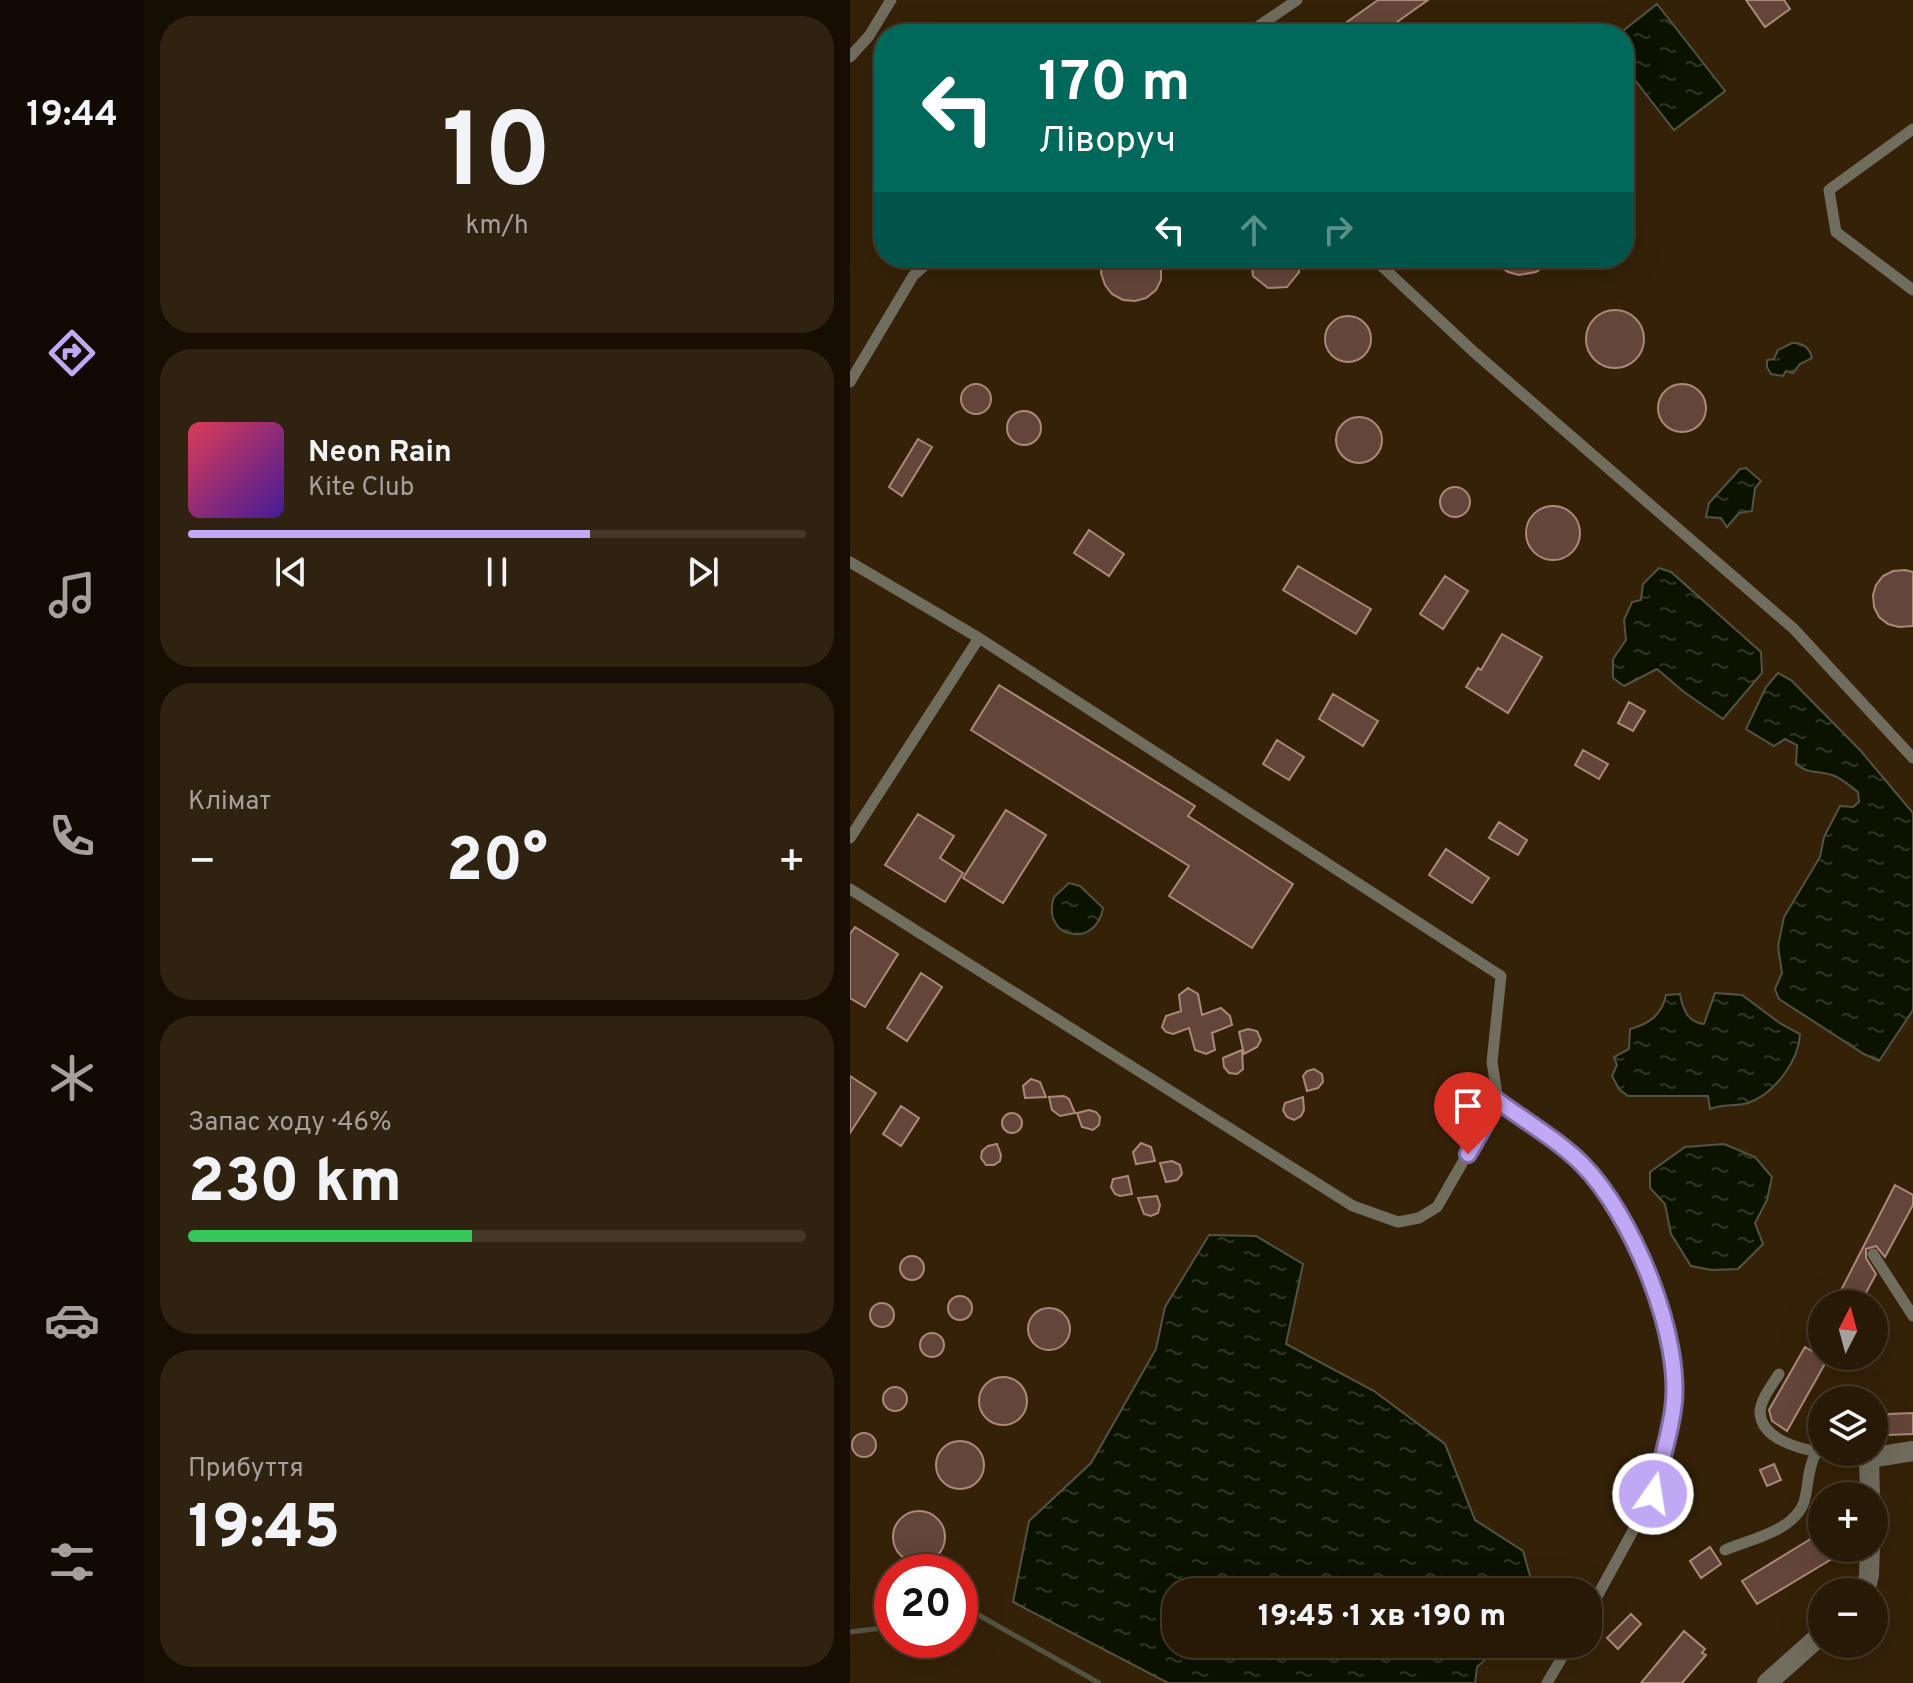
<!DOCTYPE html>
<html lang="uk">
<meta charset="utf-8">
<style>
body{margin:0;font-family:Overpass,sans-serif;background:#302210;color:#f1f3f6;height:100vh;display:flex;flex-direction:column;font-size:30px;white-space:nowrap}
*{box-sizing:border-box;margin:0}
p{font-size:26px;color:#a5a09b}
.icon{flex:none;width:44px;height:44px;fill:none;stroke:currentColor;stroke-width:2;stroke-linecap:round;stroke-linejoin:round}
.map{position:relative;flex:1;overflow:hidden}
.details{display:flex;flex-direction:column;gap:16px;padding:16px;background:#160e03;width:706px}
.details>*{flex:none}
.banner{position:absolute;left:24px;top:24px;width:760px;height:244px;border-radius:32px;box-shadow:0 8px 32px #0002,0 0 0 2px #443828;background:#00695c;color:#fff;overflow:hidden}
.needle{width:52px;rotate:6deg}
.fabs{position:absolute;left:958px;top:1290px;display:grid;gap:16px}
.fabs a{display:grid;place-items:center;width:80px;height:80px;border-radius:50%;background:#281906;box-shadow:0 8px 32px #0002,0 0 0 2px #443828;font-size:40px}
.speed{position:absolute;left:24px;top:1554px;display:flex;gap:16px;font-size:40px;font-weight:700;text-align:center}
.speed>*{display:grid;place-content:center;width:104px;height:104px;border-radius:50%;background:#281906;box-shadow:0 8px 32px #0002,0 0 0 2px #443828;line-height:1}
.speed .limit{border:12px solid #d22;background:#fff;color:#111}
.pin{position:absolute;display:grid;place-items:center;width:68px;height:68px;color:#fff;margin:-82px -34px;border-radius:50% 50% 50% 0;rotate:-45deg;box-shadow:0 0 8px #0007}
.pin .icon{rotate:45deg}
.me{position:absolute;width:88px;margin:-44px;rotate:13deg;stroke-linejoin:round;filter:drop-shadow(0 0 6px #0008)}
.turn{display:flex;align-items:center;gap:28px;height:168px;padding:0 32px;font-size:36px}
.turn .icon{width:104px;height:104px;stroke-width:2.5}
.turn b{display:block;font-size:56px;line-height:68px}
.lanes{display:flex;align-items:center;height:76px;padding:0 32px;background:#0003;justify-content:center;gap:40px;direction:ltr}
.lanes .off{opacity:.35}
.big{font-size:60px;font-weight:800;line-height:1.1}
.details .tile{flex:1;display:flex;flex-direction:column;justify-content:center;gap:12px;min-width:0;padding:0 28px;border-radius:32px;background:#302210}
.details .dial{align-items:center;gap:0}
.dial b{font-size:104px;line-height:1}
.song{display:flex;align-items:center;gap:24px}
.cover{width:96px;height:96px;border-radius:12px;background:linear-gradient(135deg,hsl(350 70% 55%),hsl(260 70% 35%))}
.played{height:8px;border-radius:4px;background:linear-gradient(90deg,#c0a8f4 65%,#443828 65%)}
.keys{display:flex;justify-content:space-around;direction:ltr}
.heat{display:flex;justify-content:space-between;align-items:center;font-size:44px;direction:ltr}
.charge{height:12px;border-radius:6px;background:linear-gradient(90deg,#34c759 46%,#443828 0)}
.trip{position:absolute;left:312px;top:1578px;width:440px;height:80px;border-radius:32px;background:#281906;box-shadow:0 8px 32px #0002,0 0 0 2px #443828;font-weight:800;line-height:80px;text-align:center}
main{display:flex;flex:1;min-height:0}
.tab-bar{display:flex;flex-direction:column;width:144px;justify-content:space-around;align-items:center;background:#100a02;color:#a5a09b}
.tab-bar .icon{width:56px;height:56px}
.tab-bar .active{color:#c0a8f4}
.tab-bar b{font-size:36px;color:#f1f3f6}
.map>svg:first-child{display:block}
</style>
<main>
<nav class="tab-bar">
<b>19:44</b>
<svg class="icon active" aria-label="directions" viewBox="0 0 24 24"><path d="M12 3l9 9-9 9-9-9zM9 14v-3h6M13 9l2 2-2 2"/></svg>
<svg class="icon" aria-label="music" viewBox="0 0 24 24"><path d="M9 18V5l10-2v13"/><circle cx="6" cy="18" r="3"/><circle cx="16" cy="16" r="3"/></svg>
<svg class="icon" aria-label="phone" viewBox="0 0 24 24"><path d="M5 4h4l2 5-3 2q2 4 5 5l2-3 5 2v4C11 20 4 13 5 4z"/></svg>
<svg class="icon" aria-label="climate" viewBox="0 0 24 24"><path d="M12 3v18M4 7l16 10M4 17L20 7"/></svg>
<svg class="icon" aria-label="car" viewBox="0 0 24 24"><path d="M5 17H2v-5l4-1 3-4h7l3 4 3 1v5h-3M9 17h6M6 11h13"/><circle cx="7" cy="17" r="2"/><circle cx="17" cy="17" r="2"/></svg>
<svg class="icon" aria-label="filters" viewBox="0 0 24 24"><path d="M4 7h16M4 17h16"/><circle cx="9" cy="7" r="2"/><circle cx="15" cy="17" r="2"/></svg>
</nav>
<section class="details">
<div class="tile dial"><b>10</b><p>km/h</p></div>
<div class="tile">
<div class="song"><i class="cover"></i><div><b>Neon Rain</b><p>Kite Club</p></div></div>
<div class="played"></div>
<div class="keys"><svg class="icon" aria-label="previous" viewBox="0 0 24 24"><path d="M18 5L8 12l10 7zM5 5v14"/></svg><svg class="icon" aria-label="pause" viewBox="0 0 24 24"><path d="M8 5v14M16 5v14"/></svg><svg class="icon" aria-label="next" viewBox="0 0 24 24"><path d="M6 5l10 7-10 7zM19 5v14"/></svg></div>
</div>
<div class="tile"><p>Клімат</p>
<div class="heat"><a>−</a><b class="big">20°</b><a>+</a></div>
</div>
<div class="tile"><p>Запас ходу · 46%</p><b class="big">230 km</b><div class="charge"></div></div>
<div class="tile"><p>Прибуття</p><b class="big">19:45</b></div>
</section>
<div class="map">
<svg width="1063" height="1683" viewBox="0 0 1063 1683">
<defs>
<pattern id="water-ripples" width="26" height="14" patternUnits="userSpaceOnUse" patternTransform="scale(2)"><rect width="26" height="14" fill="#0c1200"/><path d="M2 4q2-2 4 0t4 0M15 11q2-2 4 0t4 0" fill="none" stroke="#303525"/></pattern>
</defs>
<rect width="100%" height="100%" fill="#352108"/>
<path fill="url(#water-ripples)" stroke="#535342" stroke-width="2" d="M807 4 875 91 824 130 774 66V34H769Z
M942 343C952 342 960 348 962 358L950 364 943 373 936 371 933 376 921 374 917 367V360L924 359 928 350Z
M896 468 911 481 905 488 902 511 889 513 877 527 871 518 856 517 859 503 890 469Z
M809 568 821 572 911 652 912 673 873 719 834 692 807 669 774 686 763 678V659L776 640 774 620 782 602 791 600 793 584Z
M928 673 941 680 1010 750 1063 813V1010L1029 1061 1014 1054 929 999 925 989 932 973 928 946 934 917 970 857 974 837 990 806 1003 807 1009 802 1008 792C999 785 989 776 978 774 964 771 957 773 946 764L947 745 935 739 924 746 896 729 916 687Z
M219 883 230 886 253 908C246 950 190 938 204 897Z
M865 993 892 995 931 1024 950 1034C949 1061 924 1094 898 1103 885 1107 873 1103 860 1109L858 1096H778L769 1089 762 1076 767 1065 764 1057 779 1049 780 1029C799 1024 812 1015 816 995L830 994C832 1007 838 1023 854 1024Z
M874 1144 905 1157 922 1177 917 1200 905 1223 913 1244 888 1269 862 1270 841 1266 821 1234 815 1204 800 1188V1172L835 1147Z
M359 1235 406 1236 453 1264 436 1344 524 1391 595 1444 625 1520 673 1551 682 1583 679 1592H326V1644H643L637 1658 627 1667 625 1683H318L163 1602 179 1521 241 1463 306 1349 315 1307Z"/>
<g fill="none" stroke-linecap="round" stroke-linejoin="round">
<path stroke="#535342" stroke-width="5" d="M110 1616 125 1613 249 1683
M0 1632 42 1627"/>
</g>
<path fill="#644539" stroke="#ab887a" stroke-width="2" d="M528 0H578L530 34H506L497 22Z
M896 0H934L940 9 915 27Z
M253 258H311V280L306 290 296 298 285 301 273 300 262 294 255 285 251 273Z
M401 258H450L449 272 437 287 418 288 403 276Z
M639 258H706L686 272 669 275 658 272Z
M736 339a29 29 0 1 1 58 0a29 29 0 1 1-58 0Z
M475 339a23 23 0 1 1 46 0a23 23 0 1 1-46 0Z
M111 399a15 15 0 1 1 30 0a15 15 0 1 1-30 0Z
M808 408a24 24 0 1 1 48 0a24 24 0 1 1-48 0Z
M157 428a17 17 0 1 1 34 0a17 17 0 1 1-34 0Z
M486 440a23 23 0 1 1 46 0a23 23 0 1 1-46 0Z
M68 439 82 447 52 496 39 487Z
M590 502a15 15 0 1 1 30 0a15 15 0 1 1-30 0Z
M676 533a27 27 0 1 1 54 0a27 27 0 1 1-54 0Z
M239 530 274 554 259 576 224 553Z
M448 566 521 609 506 634 433 590Z
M1055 570 1063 572V626L1049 627 1038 624 1029 617 1024 607 1023 595 1026 585 1033 576 1043 571Z
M595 576 618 591 593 629 570 614Z
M652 634 692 657 658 713 616 687 628 668 631 670Z
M149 685 345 806 338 816 443 884 402 948 319 896 339 866 121 730Z
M483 694 528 721 513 746 469 719Z
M779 702 795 711 783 731 768 723Z
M427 740 454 757 439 780 413 764Z
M733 750 758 764 749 779 725 765Z
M156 810 196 835 153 903 113 878Z
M68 814 104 836 90 858 113 873 95 902 35 865Z
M649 822 677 840 668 855 639 838Z
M596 849 639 878 622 903 579 875Z
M5 927 48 954 15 1007 0 998V934Z
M71 973 92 987 57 1041 37 1028Z
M338 988 348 994 352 1015 371 1008 380 1016 382 1025 362 1033 365 1050 356 1054 345 1050 339 1028 323 1034 316 1032 312 1027 316 1016 331 1011 329 995Z
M398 1029 407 1031 411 1040 407 1047 394 1054 389 1032Z
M392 1050 393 1069 387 1074 379 1073 374 1067 373 1058Z
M464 1069 472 1074 473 1082 468 1088 457 1091 453 1076 457 1071Z
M0 1076 26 1093 0 1133Z
M181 1079 190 1082 196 1097 175 1098 173 1086Z
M214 1096 219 1099 225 1113 210 1116 202 1110 199 1097Z
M453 1097 454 1110 451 1116 444 1120 437 1117 433 1110 435 1103Z
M51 1106 69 1118 51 1146 33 1134Z
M239 1110 246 1112 250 1117 249 1125 243 1130 232 1127 227 1113Z
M152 1123a10 10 0 1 1 20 0a10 10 0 1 1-20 0Z
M291 1143 301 1147 305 1161 286 1164 283 1152Z
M147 1144 151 1155 150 1161 144 1165H136L131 1158 132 1151 138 1146Z
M322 1161 330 1165 332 1174 327 1180 316 1182 310 1163Z
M278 1176 282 1194 270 1196 265 1194 261 1187 263 1179Z
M1045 1185 1063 1195V1205L1035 1257 1026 1246 1016 1249V1258L1026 1274 1010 1304H984Z
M307 1196 310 1205 308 1213 301 1216 294 1214 288 1198Z
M50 1268a12 12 0 1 1 24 0a12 12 0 1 1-24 0Z
M98 1308a12 12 0 1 1 24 0a12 12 0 1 1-24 0Z
M20 1315a12 12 0 1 1 24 0a12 12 0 1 1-24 0Z
M178 1329a21 21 0 1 1 42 0a21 21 0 1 1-42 0Z
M70 1345a12 12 0 1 1 24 0a12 12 0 1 1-24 0Z
M955 1347 977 1360 937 1431 922 1421 919 1410Z
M129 1401a24 24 0 1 1 48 0a24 24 0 1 1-48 0Z
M33 1399a12 12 0 1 1 24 0a12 12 0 1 1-24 0Z
M1063 1413V1434L1038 1435V1414Z
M2 1445a12 12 0 1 1 24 0a12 12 0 1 1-24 0Z
M86 1465a24 24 0 1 1 48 0a24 24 0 1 1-48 0Z
M924 1464 931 1480 917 1486 910 1470Z
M43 1537a26 26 0 1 1 52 0a26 26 0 1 1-52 0Z
M972 1532V1548H1000L907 1604 892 1581Z
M860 1547 871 1564 851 1578 840 1561Z
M781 1614 791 1624 768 1649 757 1638Z
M834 1631 855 1649 852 1653 856 1655 832 1683H791Z"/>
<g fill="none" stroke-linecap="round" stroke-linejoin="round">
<path stroke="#706c5e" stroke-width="11" d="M397 34 447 0
M0 57 19 36 41 0
M1063 129 979 190 986 232 1063 290
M523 258 625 353 944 629 1063 758
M0 382 63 276 83 258
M0 562 129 638 651 976 642 1062 648 1101 732 1164 768 1211 803 1283 823 1355 824 1409 803 1494 738 1613
M0 838 129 638
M0 889 503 1206 548 1222 569 1218 587 1207 648 1101
M1023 1254 1063 1316
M929 1374C922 1385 910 1400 910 1413 913 1452 991 1455 1019 1458
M875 1550C901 1539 944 1531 954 1502 959 1485 957 1469 966 1453
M697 1683 720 1644"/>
<path stroke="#706c5e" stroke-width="20" d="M1020 1496 1019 1458 1063 1451
M1015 1592 1019 1575 1020 1548
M917 1683 972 1634"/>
</g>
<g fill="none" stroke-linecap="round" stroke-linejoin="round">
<g stroke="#7d6d9f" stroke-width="20">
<path id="route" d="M618 1154 648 1101C675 1121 708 1140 732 1164 782 1214 834 1339 823 1410 819 1438 810 1466 803 1494"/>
</g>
<use href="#route" stroke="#c0a8f4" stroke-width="14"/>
</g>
</svg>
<div class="fabs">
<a><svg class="needle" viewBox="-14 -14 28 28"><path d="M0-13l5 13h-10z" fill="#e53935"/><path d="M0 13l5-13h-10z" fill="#a5a09b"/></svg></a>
<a><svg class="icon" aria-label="layers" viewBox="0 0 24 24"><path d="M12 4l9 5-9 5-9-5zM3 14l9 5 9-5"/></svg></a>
<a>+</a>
<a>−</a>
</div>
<div class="speed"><div class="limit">20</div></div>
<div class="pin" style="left:618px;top:1154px;background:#d93025"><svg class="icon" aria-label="arrive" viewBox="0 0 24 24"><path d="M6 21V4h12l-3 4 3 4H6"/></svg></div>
<svg class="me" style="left:803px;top:1494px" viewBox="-20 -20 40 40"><circle r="17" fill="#c0a8f4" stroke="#fff" stroke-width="3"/><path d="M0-11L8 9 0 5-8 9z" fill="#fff"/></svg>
<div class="trip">19:45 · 1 хв · 190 m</div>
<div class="banner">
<div class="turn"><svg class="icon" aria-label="left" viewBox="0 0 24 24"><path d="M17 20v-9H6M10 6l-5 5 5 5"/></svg><div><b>170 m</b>Ліворуч</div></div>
<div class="lanes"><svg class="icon" aria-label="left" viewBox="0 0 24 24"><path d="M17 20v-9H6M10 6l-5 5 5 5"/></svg><svg class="icon off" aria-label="ahead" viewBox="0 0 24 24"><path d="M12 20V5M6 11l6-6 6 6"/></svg><svg class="icon off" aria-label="right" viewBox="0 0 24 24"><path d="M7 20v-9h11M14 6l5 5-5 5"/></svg></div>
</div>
</div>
</main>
